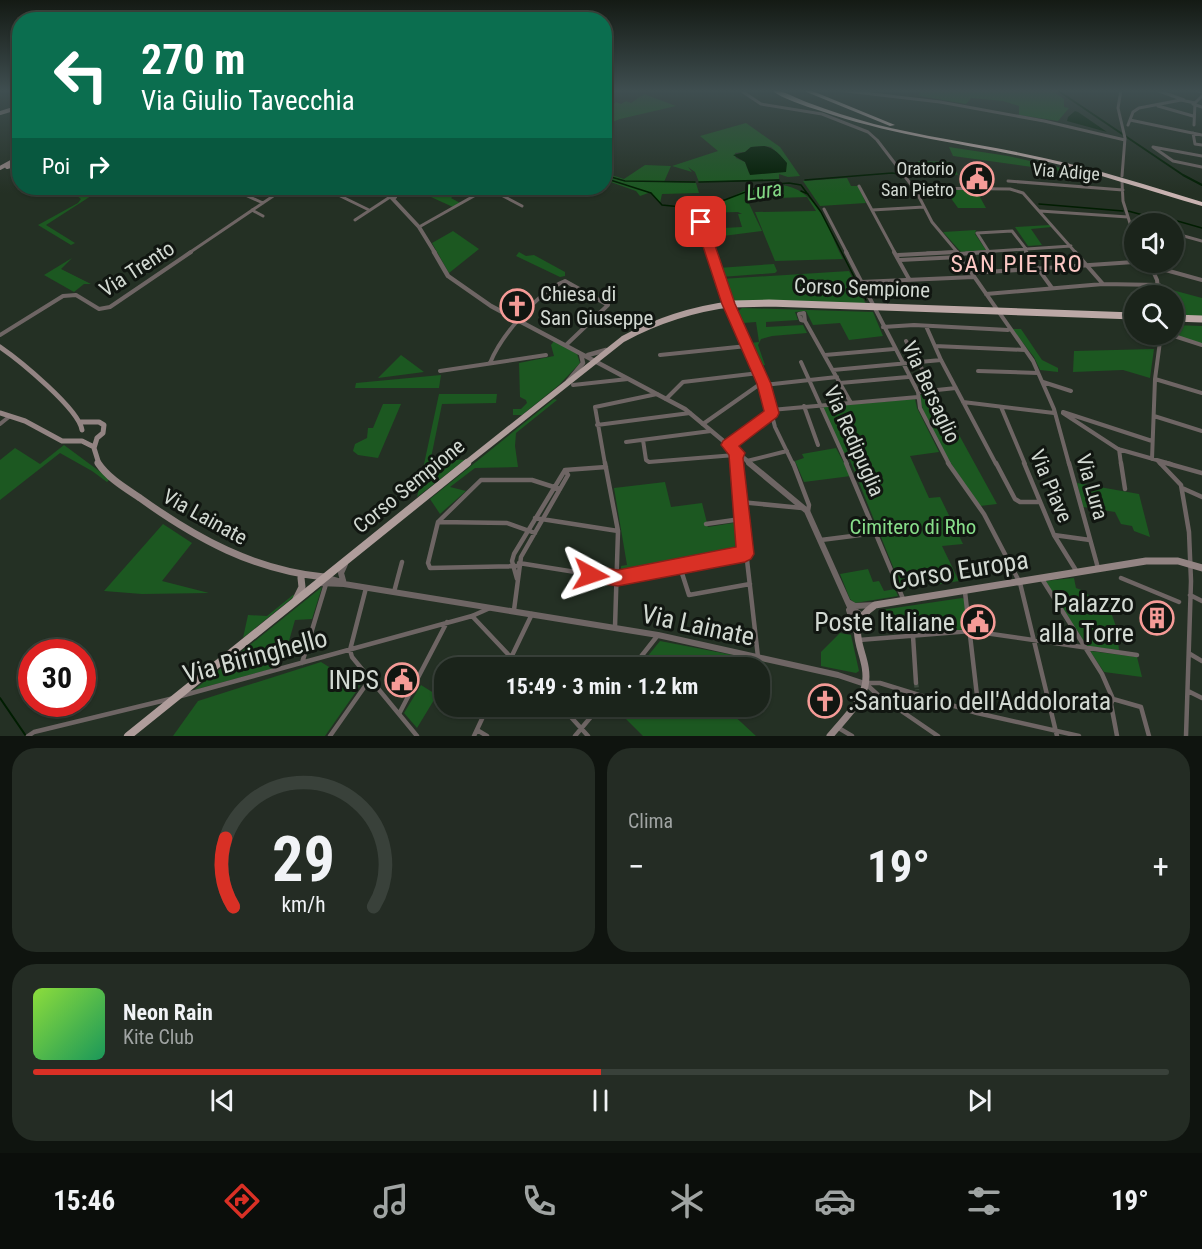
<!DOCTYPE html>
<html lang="it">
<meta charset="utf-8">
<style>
body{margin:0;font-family:"Roboto Condensed",sans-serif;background:#242c24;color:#f1f3f6;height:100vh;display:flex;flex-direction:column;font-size:22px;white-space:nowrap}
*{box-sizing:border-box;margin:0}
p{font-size:20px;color:#a0a4a3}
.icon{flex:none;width:33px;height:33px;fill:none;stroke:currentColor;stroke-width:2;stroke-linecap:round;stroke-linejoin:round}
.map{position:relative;height:736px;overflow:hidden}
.drawer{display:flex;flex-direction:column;gap:12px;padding:12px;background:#0f140f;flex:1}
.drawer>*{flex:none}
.hud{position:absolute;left:12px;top:12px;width:600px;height:183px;border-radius:24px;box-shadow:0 2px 4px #0004,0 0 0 2px #39413a;background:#0b6e4f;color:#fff;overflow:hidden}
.tools{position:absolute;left:1124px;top:213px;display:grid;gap:12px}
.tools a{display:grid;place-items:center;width:60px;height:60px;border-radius:50%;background:#1b241b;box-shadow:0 2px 4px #0004,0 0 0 2px #39413a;font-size:30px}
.speed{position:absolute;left:18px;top:639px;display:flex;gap:12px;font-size:30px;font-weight:700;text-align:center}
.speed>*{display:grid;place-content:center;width:78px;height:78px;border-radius:50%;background:#1b241b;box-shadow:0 2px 4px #0004,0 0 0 2px #39413a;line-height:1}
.speed .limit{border:9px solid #d22;background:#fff;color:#111}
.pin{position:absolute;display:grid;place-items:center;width:51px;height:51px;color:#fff;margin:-26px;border-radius:12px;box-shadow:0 3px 9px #0006}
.me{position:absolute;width:66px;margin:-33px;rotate:95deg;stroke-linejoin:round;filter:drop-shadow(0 0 4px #0008)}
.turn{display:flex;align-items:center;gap:21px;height:126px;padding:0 30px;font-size:27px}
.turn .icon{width:78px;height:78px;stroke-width:2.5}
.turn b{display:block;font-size:42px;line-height:51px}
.then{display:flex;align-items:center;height:57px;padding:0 30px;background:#0003;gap:12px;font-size:22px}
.big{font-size:45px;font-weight:700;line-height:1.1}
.drawer .tile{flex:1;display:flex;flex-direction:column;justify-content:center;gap:9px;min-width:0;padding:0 21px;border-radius:24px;background:#242c24}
.drawer .dial{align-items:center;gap:0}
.dial svg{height:156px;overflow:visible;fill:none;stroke:#39413a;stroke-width:7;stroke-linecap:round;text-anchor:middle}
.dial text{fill:#f1f3f6;stroke:none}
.song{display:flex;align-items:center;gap:18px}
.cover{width:72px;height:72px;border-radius:9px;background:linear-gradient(135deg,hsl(90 70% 55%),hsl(150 70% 35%))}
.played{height:6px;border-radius:3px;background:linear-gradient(90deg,#d93025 50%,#39413a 50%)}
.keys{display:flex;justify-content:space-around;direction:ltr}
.heat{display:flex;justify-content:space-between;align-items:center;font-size:33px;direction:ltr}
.drawer .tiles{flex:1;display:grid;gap:12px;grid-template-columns:1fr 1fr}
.tile:last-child{grid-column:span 2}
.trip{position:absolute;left:434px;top:657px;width:336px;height:60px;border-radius:24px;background:#1b241b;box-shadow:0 2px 4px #0004,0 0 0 2px #39413a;font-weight:700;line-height:60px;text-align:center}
.dock{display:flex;height:96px;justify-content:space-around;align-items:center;background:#0b0e0b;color:#a0a4a3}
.dock .icon{width:42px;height:42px}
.dock .on{color:#d93025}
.dock b{font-size:27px;color:#f1f3f6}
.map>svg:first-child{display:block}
</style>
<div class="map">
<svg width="1202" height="736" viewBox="0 0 1202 736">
<rect width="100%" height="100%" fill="#243024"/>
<path fill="#1c5821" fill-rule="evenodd" d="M908 90H1051L1064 99V107L1069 108 1058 121 1019 115V106L1003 101 971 98 966 104 920 96 919 92Z
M644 94 676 106 620 119 605 125V111L616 102 621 104 626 101 631 103Z
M746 123 780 147 800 176 788 177 779 174V179L699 182 695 172 688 167 692 172 672 166 718 151 700 136ZM764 146 771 147 781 156C772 163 761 177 749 173L745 162 736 158 735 153 745 152 751 147Z
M949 147 1008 156 1061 168V171L953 156Z
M918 161 952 162 958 175 921 173Z
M645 165 671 166 664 182 696 183 699 193 662 194 660 203 651 192 640 196 636 191 605 180V173L624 179Z
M847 178 851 186H858L866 203 820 206 803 181Z
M763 186C770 186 779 184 787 186 820 194 829 232 843 259L775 261 755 212 816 211 807 197 748 199 744 193 762 231 707 238 702 223 722 222 724 228 742 227 738 214H742L738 212 704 213 705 210 748 189Z
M78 188H85L94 194 46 225 75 243 71 245 38 225 78 203 81 199 70 191Z
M411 188H461L458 190 460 191 451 198 460 203 453 207Z
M945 190H976L986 208H958Z
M1050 225 1052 227 1031 229 1042 245 1028 246 1015 227Z
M976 230 975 234 986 250 961 252 943 232Z
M453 231 479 249 449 273 432 243Z
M519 252 526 256 534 255 565 272V276L560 277 516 256Z
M72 258 61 269 91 284H84L74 292 44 275Z
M774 264 777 271 775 273 721 277 718 268Z
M849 271 866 304 736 302 727 295 721 279Z
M1161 287 1202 298V318L1173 317V296L1162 295Z
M742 308 873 312 883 336 849 340 840 323 813 325 806 311 795 312 798 320 766 322V327L803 325 807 333 772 336 761 339 758 345 765 365 758 366 749 343 759 342 756 322 743 323 736 313Z
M1173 325 1202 326V344L1173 334Z
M1012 329H1021L1042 360 1058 368V372L1040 370 1034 357Z
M554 341 577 354 580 363 559 385 522 415H513V409H521L527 403 526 400 520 397 519 363 554 356 551 345Z
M1154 349 1150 378 1123 370 1073 372 1074 351Z
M401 355 424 372 378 378Z
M441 375 439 388H355L356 383Z
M936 393 997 504 980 506C960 477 925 429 919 395Z
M439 394H497L496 403 442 404 431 458 465 460 417 497Z
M554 399 557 400 516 433 515 446 518 467 475 468 450 487 466 491 440 514 430 499Z
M915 399 917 408 939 452 910 456 929 498 940 497 963 544 942 546 959 581 935 585 932 583 926 584 925 586 902 589 847 453H843L823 407Z
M383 404H401L378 458 358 455 353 451 355 444 367 438 368 428H373Z
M64 445 110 479 107 482 92 471 60 453 0 500V460L15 448 40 464Z
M836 448 851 476 804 482 795 461 804 458 802 454Z
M665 482 671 507 702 503 708 527 739 522 741 551 621 572V566L627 565 614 488Z
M1077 483 1139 494 1150 537 1134 531 1132 526 1121 524 1115 512 1083 507Z
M163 524 192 543 162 581 209 593 142 594 104 591Z
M868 569 873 582 879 581 884 591 895 589 898 596 855 603 850 599 840 574Z
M1074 578 1076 588 1084 591 1093 599V604L1105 614 1112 615 1121 641 1118 642 1119 650 1087 646 1045 581Z
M322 587 312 619 295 620 287 648H281L275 668 194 690Z
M293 595H296L243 638 248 615 267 616Z
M962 598 964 599 968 629 919 634 917 631 901 632 898 625 886 624 881 610Z
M840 633 851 635 859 671 856 673 821 666V652Z
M660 641 764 661 759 669 638 668Z
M1090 651 1137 657 1142 677 1104 672Z
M321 662 360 686 325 736H173L198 701Z
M421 685 437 695 417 728 404 713Z
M614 707H732L729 711 756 736H643Z"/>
<path fill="#001d01" d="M1075 111 1078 112 1107 132 1067 121 1068 117Z
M764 146C775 148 780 155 787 163L786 172 750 175 745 162 733 155 745 152 751 147Z"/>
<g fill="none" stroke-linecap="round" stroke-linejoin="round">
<path stroke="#001d01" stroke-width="1.5" d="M604 175 625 181 695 182
M604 178 651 193 662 205 701 209 764 185 789 183 801 185 821 212 866 300
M805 180 892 173 899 174 901 178
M699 182 779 180
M801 191 808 194
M1039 204 1123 211
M1128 211 1158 219 1160 216 1202 228"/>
<path stroke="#001d01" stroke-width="2" d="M0 698 26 736"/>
<path stroke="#001d01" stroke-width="2" d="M1057 90 1183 175 1202 185"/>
<path stroke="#3e493e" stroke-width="4.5" stroke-dasharray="4.5 2" stroke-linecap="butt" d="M916 683 917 690"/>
<path stroke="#6e6564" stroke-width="3" d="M740 90 761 104 822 114 868 132 877 140 916 191 932 222 958 253
M838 90 940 102 1044 121 1125 140
M1121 90 1118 108 1125 138 1122 176
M1195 90 1202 92
M1159 91 1184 100
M1193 104 1202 107
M1158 106 1193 116
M1130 120 1202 135
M1128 125 1133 112 1139 108 1181 100 1195 103
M1194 125 1195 103 1202 96
M1193 133 1195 144 1202 145
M1153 147 1173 161 1202 167
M1153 147 1202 156
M1008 181 1123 190
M1122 182 1123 201 1134 236
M859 186 895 253
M230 188 263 203
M324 188 369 210
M383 188 390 196
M488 188 522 206
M913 188 1010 189 1023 193 1076 253
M704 207 702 227 711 253
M824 209 847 253
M252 210 263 216
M872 210 924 207
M1040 211 1128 217
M355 220 390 197
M419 227 488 188
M1012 231 1026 249
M1173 233 1202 241
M1025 250 1027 253
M989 252 977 233 1012 231
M189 253 285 188
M927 253 956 252
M966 253 1071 246"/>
<path stroke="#6e6564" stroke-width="4" d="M711 252 729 304 764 385 775 427 793 464
M846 252 918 392 920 408 949 464
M894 252 909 279
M957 252 1033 361 1054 409 1069 464
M1026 252 1052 288
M1075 252 1103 284
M959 254 987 252
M898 255 956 252
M900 260 959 257
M1149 262 1157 280 1159 296
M1151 266 1202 280
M972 273 1134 262
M861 282 974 277
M986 294 1103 284 1159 285
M804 313 805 321 801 320 799 314Z
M805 321 851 403
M926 326 941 360 996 464
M883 327 914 325 1008 330
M1168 334 1202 345
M0 335 63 296 76 295 99 309 110 307 191 252
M906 341 934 390
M935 346 1025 350
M660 355 747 346
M825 355 894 349
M801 362 847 464
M490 363C501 336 538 292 565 281L608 305 566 345
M833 370 941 360
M440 371 546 355
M978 371 1038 373
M1155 379 1202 393
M1043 382 1071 391
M840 383 908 377
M573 385 628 379
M764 385 837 377
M918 392 956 388
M666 399 683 382 759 373
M963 402 1054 413
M804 406 818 445
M1001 407 1025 464
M771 410 918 397
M1063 412 1152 441
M1063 413 1118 449 1171 464
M1154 416 1202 431
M0 424 10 416
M703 424 763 382
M597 425 690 413
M643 440 646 460 649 462 735 455
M626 442 711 431
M728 445 772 413
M1119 449 1121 464
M1152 459 1155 379 1161 334
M747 461 787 451
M1158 461 1161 464
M605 464 595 407 657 394
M736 464 737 453"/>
<path stroke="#6e6564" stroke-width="4.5" d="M605 463 618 531 615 627
M736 463 758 657
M793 463 809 505 808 511
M846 463 904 601
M948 463 984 514 1020 583 1057 736
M996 463 1015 499 1020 502H1040
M1024 463 1054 535 1077 572
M1069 463 1098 568
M1121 463 1125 489
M1160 463 1181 485 1189 532 1191 581 1186 736
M1166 463 1202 473
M565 470 606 467
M1182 488 1202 497
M740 502 802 508
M535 518 618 531
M438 522 507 523 535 533
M706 524 741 519
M1054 535 1090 540
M821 540 876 533
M519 563 613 578 745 554
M516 566 430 568 428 563 438 522 481 480H532L560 489
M680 567 689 595 750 584
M1121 578 1179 602
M1042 579 1102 674 1113 699
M366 588 350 650 352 657 417 736
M394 592 402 562
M965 592 979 713
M1190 595 1202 601
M514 610 521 557 568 475 565 470 514 554 512 561 517 579
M472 616 521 668
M913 636 916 683
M859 640 971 631 1137 655
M1190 654 1202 661
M568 662 579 668
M302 663 326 584
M506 668 532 614
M632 668 658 635
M865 683H880L977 713 1079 736
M866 684 878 695 938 736
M1188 691 1202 698
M181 696 472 616 490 608
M1113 699 1141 707 1149 736
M1113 699 1111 704 1117 736
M561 706 588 736
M399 714 447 622
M837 727 852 736
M477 730 487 736
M28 736 34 732 174 698
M330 736 370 679
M474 736 488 706
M575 736 600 706"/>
<path stroke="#6e6564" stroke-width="4" d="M395 196 405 188
M395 197 393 194 390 196 419 227 435 253"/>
<path stroke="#6e6564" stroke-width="4.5" d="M434 252 448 276 491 306 685 409 751 464
M588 355 606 350
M568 381 583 363 581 354"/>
<path stroke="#6e6564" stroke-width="6" d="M749 463 807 511 850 607 861 615
M324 577 341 582
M319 583 344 584 658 635 838 675 865 684
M344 584 341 573 345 564
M848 602 855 606 875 605
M849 610 856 631"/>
<path stroke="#938483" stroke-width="4" d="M0 113 20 107
M7 167 20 163
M0 168 20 157"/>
<path stroke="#938483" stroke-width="5" d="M0 347C19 360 79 409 82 430
M0 413 25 421 62 441H82L94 447
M81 422H99L104 425 103 433 97 438
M97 438 94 448 99 464"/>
<path stroke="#938483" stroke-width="7" d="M98 463C108 478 125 488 140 498 197 539 254 570 324 577
M296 599 302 587 301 578
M830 736C842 721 860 705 865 686 872 653 838 630 875 605L1146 561H1178L1202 568"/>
<path stroke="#af9d9b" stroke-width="6" d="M465 464 623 339C658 320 693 309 732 304"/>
<path stroke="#af9d9b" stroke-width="8" d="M128 736 467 463"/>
<path stroke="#bca8a6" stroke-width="7" d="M732 304 769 303 1134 316
M1173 318 1202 319"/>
<path fill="#c9b3b1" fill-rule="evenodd" d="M771 90C784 90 797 99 809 103 830 111 852 118 874 124 930 138 988 145 1044 158 1097 169 1150 186 1202 202V206C1149 191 1097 173 1044 161 969 144 893 136 821 111 805 106 783 99 771 90Z
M804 90H810L895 125 890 126 804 91Z"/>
</g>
<linearGradient id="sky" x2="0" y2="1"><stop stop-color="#141a14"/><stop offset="0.47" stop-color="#3f4e50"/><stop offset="1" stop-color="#3f4e50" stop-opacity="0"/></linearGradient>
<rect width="1202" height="193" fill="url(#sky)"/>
<path fill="#d93025" stroke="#8d1f18" stroke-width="1.5" d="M701 219 707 222 735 304 771 384 779 413 777 417 739 446 745 453 743 458 754 554 751 559 745 562 618 586 585 581 583 575 585 569 591 566 618 570 736 547 729 455 721 445 723 441 764 411 757 384 722 304 695 222Z"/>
<defs>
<g id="civic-ring" transform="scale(1.725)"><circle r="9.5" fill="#111611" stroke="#f59b97" stroke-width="1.5"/><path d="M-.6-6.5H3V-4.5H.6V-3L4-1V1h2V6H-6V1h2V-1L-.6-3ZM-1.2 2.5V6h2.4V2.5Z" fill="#f59b97"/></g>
<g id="church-ring" transform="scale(1.725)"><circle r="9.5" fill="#111611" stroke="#f59b97" stroke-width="1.5"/><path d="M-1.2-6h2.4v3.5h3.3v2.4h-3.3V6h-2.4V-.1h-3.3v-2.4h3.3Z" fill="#f59b97"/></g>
<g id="building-ring" transform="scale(1.725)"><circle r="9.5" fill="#111611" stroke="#f59b97" stroke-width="1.5"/><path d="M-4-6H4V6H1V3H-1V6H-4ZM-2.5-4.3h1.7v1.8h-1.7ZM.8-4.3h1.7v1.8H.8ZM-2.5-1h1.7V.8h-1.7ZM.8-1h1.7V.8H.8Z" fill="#f59b97"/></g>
</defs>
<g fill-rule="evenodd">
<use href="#civic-ring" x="977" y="179"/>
<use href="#church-ring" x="517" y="306"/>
<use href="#building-ring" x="1157" y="618"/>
<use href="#civic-ring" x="978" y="622"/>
<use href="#civic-ring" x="402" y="680"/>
<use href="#church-ring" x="825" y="701"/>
</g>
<g text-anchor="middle" stroke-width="6" stroke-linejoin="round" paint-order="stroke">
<g font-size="18" fill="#d2d9d2" stroke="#111611" text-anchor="end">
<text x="954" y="175">Oratorio<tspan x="954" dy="21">San Pietro</tspan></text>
</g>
<g font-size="18" fill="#d2d9d2" stroke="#111611">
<text transform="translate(1066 172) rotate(4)" y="6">Via Adige</text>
</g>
<g font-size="21" fill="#d2d9d2" stroke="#111611">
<text transform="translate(137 269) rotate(-33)" y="7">Via Trento</text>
<text transform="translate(862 288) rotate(2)" y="7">Corso Sempione</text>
<text transform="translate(931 392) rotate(65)" y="7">Via Bersaglio</text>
<text transform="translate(854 441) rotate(66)" y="7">Via Redipuglia</text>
<text transform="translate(409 486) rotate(-39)" y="7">Corso Sempione</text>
<text transform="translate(1051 486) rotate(67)" y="7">Via Piave</text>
<text transform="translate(1092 487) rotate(74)" y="7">Via Lura</text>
<text transform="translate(205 517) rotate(29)" y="7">Via Lainate</text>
</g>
<g font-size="21" fill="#d2d9d2" stroke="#111611" text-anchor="start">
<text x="540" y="301">Chiesa di<tspan x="540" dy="24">San Giuseppe</tspan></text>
</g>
<g font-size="21" fill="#88de8a" stroke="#111611">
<text x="913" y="534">Cimitero di Rho</text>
</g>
<g font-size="22" font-style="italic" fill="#81d683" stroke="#111611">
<text transform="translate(764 190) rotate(-8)" y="8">Lura</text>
</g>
<g font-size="24" letter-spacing="1.5" fill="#fcc8c4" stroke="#111611">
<text x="1017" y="272">SAN PIETRO</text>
</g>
<g font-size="26" fill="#d2d9d2" stroke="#111611">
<text transform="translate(960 570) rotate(-9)" y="9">Corso Europa</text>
<text transform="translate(698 625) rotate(12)" y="9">Via Lainate</text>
<text transform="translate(255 656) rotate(-15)" y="9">Via Biringhello</text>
</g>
<g font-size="26" fill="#d2d9d2" stroke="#111611" text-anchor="end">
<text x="1134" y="612">Palazzo<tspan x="1134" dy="30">alla Torre</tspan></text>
<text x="955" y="631">Poste Italiane</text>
<text x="379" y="689">INPS</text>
<text x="848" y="710" text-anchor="start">:Santuario dell'Addolorata</text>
</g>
</g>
</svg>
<div class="tools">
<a><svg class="icon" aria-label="sound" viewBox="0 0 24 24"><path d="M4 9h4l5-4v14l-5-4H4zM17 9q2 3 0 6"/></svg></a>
<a><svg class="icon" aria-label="search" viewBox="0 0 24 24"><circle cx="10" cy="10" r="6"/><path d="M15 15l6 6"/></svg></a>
</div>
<div class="speed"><div class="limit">30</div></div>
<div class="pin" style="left:701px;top:222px;background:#d93025"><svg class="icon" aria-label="arrive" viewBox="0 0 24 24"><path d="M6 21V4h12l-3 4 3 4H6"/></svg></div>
<svg class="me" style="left:591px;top:575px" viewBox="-20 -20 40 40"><path d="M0-17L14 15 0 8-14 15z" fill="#d93025" stroke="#fff" stroke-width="4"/></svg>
<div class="trip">15:49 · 3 min · 1.2 km</div>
<div class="hud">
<div class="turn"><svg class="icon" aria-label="left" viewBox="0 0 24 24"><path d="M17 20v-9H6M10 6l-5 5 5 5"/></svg><div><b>270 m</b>Via Giulio Tavecchia</div></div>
<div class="then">Poi<svg class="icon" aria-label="right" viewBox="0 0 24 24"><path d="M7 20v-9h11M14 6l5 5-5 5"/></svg></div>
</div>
</div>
<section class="drawer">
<div class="tiles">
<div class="tile dial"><svg viewBox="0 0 100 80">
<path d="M14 69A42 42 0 1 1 86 69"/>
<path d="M14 69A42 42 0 0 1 10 34" stroke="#d93025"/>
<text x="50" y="56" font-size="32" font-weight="700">29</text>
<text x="50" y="72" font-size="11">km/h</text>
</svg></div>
<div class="tile"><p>Clima</p>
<div class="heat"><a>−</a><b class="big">19°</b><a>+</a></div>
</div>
<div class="tile">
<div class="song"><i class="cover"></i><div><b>Neon Rain</b><p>Kite Club</p></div></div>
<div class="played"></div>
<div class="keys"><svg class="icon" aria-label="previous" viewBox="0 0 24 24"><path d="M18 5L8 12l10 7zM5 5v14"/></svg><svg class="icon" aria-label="pause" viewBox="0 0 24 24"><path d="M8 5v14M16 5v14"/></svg><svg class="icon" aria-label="next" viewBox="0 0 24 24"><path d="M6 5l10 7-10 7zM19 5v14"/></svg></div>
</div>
</div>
</section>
<nav class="dock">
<b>15:46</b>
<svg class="icon on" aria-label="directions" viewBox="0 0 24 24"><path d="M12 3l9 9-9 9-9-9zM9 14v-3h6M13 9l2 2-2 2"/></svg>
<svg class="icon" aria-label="music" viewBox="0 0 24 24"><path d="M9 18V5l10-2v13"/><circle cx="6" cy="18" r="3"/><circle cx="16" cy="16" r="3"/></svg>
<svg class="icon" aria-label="phone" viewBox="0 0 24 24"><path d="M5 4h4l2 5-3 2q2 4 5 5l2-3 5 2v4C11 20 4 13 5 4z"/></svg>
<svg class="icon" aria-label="climate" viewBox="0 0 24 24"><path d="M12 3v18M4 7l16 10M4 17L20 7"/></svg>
<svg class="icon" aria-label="car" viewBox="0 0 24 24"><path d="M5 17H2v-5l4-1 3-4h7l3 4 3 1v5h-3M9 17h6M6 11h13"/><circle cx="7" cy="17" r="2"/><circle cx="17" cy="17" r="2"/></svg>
<svg class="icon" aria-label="filters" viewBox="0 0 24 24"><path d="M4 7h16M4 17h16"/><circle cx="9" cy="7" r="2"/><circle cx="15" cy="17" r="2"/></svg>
<b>19°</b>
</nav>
